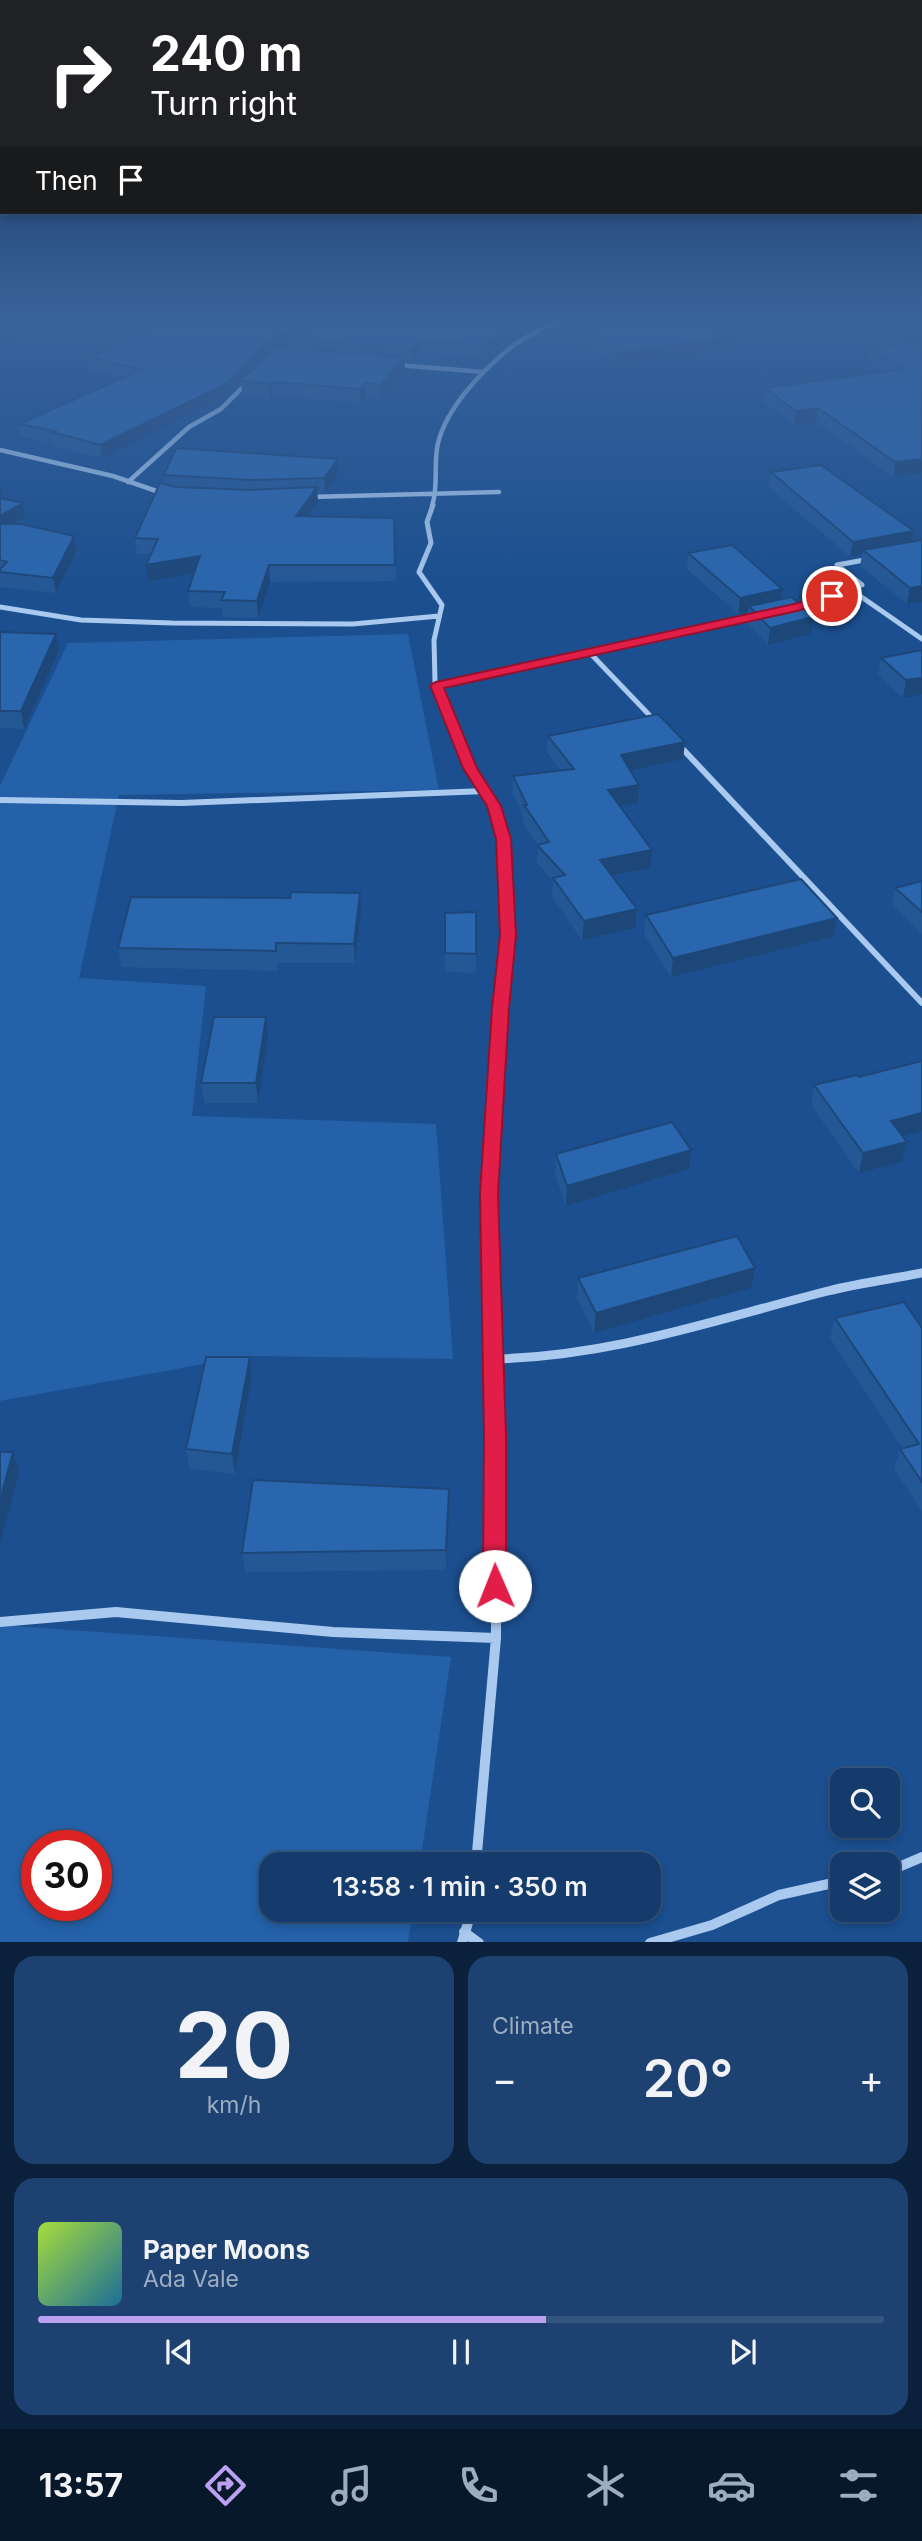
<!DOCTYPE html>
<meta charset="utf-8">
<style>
body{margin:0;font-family:Inter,sans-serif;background:#1d4271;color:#f1f3f6;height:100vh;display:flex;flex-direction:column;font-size:26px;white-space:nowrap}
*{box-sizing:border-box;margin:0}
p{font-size:23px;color:#9dadc1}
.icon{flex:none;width:38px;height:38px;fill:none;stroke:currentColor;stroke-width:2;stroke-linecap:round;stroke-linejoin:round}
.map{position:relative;height:1942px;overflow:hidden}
.sheet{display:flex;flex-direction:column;gap:14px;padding:14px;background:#0b203b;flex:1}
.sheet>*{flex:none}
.guide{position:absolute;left:0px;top:0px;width:922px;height:214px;box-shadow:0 4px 10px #0003,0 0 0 2px #33557e;background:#202124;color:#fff;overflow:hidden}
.tools{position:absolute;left:830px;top:1768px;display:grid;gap:14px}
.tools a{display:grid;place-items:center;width:70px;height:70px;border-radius:14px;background:#143b6b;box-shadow:0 4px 10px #0003,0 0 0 2px #33557e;font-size:35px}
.speed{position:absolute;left:21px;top:1830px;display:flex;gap:14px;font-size:35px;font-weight:700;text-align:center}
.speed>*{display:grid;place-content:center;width:91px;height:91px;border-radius:50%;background:#143b6b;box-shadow:0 4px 10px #0003,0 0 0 2px #33557e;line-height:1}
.speed .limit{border:10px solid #d22;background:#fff;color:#111}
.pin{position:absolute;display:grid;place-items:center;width:60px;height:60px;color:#fff;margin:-30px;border:4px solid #fff;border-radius:50%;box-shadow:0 2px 7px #0007}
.me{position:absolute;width:77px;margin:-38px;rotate:359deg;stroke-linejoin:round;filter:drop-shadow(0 0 5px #0008)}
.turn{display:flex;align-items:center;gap:24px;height:147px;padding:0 35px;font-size:32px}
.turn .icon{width:91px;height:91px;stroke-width:2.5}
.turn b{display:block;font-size:49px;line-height:60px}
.then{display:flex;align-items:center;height:66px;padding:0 35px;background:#0003;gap:14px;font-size:26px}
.big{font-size:52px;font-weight:600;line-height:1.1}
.sheet .card{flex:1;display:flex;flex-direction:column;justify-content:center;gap:10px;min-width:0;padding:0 24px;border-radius:21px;background:#1d4271}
.sheet .dial{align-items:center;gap:0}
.dial b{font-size:91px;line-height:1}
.song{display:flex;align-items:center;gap:21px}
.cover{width:84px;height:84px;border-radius:10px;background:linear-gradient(135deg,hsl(80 70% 55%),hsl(200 70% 35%))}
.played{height:7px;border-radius:4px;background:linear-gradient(90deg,#bca0f2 60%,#33557e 60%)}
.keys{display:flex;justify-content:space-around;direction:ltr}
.heat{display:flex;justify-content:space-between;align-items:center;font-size:38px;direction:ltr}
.sheet .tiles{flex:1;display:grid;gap:14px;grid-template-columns:1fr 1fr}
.card:last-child{grid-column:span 2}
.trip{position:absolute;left:259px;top:1852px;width:402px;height:70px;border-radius:21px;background:#143b6b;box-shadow:0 4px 10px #0003,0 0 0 2px #33557e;font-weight:600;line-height:70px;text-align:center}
.menu{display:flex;height:112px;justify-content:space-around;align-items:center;background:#08182b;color:#9dadc1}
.menu .icon{width:49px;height:49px}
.menu .active{color:#bca0f2}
.menu b{font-size:32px;color:#f1f3f6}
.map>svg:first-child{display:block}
</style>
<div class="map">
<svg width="922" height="1943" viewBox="0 0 922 1943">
<rect width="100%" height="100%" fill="#1b4f8f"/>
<path fill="#2461a8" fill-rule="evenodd" d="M408 634 439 790 119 795 79 978 206 986 192 1116 436 1124 453 1359 248 1356 0 1401V786L68 643Z
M0 1625 451 1657 420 1864H271V1909H413L408 1942H0ZM37 1846H96V1906H37Z"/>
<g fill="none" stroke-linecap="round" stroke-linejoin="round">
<path stroke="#a9c9ee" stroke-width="4.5" d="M398 365 484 372
M0 450 113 476 165 494
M128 482 189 427 221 409 247 383
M309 497 499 492
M432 506C439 486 433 464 438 443 447 407 482 371 509 349 524 337 544 328 561 319"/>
<path stroke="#a9c9ee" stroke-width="5" d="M433 505 427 522 431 543 419 572 442 605 434 640 435 682 461 746
M850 589 922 639
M0 607 81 620 172 623 353 624 439 616
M795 608 862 585 837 565 870 559
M590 653 655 721
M436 685 756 616"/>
<path stroke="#a9c9ee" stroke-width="6" d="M460 744 470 768 494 806 504 839 508 935 499 1052
M678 744 922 1003
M0 800 182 803 485 791"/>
<path stroke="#a9c9ee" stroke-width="9" d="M494 1359C614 1356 713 1320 828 1291 859 1283 891 1279 922 1273
M496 1443 489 1193 500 1050"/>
<path stroke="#a9c9ee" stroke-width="10" d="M0 1622 116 1612 333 1632 496 1638
M476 1864 496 1638V1441
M887 1872 922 1857
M464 1932 479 1943
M462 1943 472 1909
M650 1943 712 1925 779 1895 842 1881"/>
</g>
<path fill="#245895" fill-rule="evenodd" d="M0 319H522L518 332H513L486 357 419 353 412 361H404L405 370 381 399 365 397 361 403 273 395 270 398 242 395 241 382 227 396 102 458 54 446 53 443 21 437 19 424 124 377 91 371 89 358 127 339 44 324 0 342ZM290 341V348L280 347Z
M561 319H703L729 349 616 365 561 325Z
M922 342 893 477 816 422 794 425 763 402 765 388 883 372 867 363 869 349Z
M771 472 912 542 922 540 907 604 860 566 862 555 850 557 769 487Z
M338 474 325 493H317L318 503 308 517 394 518 396 581 270 582 258 618 223 617 222 608 190 607 188 591 194 573 148 581 151 554H137L135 538 165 484 164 475Z
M0 487 3 498 23 503 25 517 14 524 77 550 56 593 0 587Z
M688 553 781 599 811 634 768 645 747 623 748 612 738 614 687 569Z
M0 632 56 634 59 650 24 729 0 728Z
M922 650 903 698 878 675 881 658Z
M548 736 685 742 683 759 630 771 639 785 638 803 620 806 650 868 612 876 635 928 582 940 552 897 553 881 537 863 538 845 523 824V816L513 794V776L561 771 547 753Z
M922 881V934L892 905 895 888Z
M361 912 355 963H277V971L121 967 118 948Z
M476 912V973L445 972V913Z
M646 915 837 918 833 937 671 977 644 934Z
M266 1017 268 1037 258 1103H204L201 1083Z
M814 1085 907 1142 902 1162 859 1173 811 1105Z
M691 1150 689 1169 566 1206 555 1174 556 1154Z
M578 1278 751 1288 594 1333 577 1298Z
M835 1318 922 1328V1511L894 1469 900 1449H903L830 1338Z
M252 1377 235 1474 190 1469 186 1449Z
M449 1489 446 1570 245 1572 242 1553Z"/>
<path fill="#1d4779" d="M26 319H43L44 324 0 342V330Z
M306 319H326L290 339V341L271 352 227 396 102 458 100 445Z
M519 319H522L518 332V320Z
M513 320V332L486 357V345Z
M730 337 729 349 616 365 617 353Z
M419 341V353L412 361V349Z
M404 357 405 370 381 399V385Z
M272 382 273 395 270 398 269 384Z
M365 383V397L361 403 360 389Z
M818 408 816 422 794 425 796 411Z
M338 459V474L325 493 324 478Z
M922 459V473L893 477 895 462Z
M0 487H1L3 501 0 503Z
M317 487 318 503 297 532 296 516Z
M23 503 25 517 0 532V516Z
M914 531 911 547 863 550 862 555 850 557 853 542Z
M74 536 77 550 56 593 53 578Z
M200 556 202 572 148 581 146 565Z
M269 565 270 582 258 618 257 601Z
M922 586V602L907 604 910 588Z
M782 589 780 605 749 606 748 612 738 614 740 598Z
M813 617 811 634 768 645 770 628Z
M56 634 59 650 24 729 21 711Z
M922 678V694L903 698 906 680Z
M685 742 683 759 620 773 621 755Z
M639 785 638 803 607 808 608 790Z
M652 850 650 868 599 878 600 860Z
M360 893 361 912 355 963 354 944Z
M637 909 635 928 582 940 584 921Z
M837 918 833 937 671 977 673 958Z
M266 1017 268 1037 258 1103 256 1083Z
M922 1113V1131L887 1141 891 1121Z
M907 1142 902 1162 859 1173 863 1153Z
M691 1150 689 1169 566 1206 567 1186Z
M755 1268 751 1288 594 1333 596 1313Z
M250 1357 252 1377 235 1474 232 1454Z
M13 1452 19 1472 0 1544V1501Z
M449 1489V1508L446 1570V1550Z"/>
<path fill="#2a66ad" stroke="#1d4779" stroke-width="2" d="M0 319H26L0 330Z
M78 319H306L270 340 226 384 100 445 52 432 55 431 19 424 143 369 89 358 144 331Z
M324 319H519L518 320H513L486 345 419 341 412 349 290 339Z
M569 319H703L730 337 617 353Z
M922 342V459L895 462 818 408 796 411 765 388 904 369 869 349Z
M276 347 404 357 381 385 365 383 360 389 272 382 269 384 241 381Z
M176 448 338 459 324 478 251 480 164 475Z
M821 465 914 531 853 542 771 472Z
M160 483 176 487 251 490 317 487 296 516 394 518 395 565H269L257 601 221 600 225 592 188 591 200 556 146 565 158 539 135 538Z
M0 498 23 503 0 516Z
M0 524H21L74 536 53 578 0 572V569L7 562 0 560Z
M922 540V586L910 588 863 550Z
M732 545 782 589 740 598 688 553Z
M792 597 813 617 770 628 749 606Z
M0 632 56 634 21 711H0Z
M922 650V678L906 680 881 658Z
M658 714 685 742 621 755 639 785 608 790 652 850 600 860 637 909 584 921 553 878 565 875 537 845 549 842 524 805H527L513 776 574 769 548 736Z
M801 879 837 918 673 958 646 915Z
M922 881V912L895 888Z
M291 892 360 893 354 944 276 943V951L118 948 131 897 290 898Z
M476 912V954L445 953V913Z
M214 1017H266L256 1083H201Z
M922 1061V1113L891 1121 907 1142 863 1153 814 1085 857 1075 859 1077Z
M672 1122 691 1150 567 1186 556 1154Z
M737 1236 755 1268 596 1313 578 1278Z
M904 1302 922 1328V1482L900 1449 919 1444 835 1318Z
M206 1357H250L232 1454 186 1449Z
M0 1452H13L0 1501Z
M253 1480 449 1489 446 1550 242 1553Z"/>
<linearGradient id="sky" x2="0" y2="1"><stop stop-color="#0f2b4f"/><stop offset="0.54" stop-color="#39639b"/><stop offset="1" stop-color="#39639b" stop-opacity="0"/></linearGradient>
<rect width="922" height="591" fill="url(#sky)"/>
<path fill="#e11d48" stroke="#92132f" stroke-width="2" d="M832 593 837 596 836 599 797 611 444 688 477 768 501 806 511 839 516 935 509 1008 498 1193 506 1435V1586L503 1594 495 1597 486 1594 483 1586 484 1435 480 1193 492 1008 500 935 496 839 487 806 463 768 430 685 436 682 794 604Z"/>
</svg>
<div class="tools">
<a><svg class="icon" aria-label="search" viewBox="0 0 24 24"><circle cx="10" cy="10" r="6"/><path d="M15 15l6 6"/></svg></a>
<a><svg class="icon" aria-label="layers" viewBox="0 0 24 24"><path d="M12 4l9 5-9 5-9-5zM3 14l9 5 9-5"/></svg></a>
</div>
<div class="speed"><div class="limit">30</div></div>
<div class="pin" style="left:832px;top:596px;background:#d93025"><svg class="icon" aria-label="arrive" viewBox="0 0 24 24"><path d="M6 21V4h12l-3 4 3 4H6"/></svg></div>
<svg class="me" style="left:495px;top:1586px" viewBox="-20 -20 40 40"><circle r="19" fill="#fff"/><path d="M0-13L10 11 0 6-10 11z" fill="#e11d48"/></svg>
<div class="trip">13:58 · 1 min · 350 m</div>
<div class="guide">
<div class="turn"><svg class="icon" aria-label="right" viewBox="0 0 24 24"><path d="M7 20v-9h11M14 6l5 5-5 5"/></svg><div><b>240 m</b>Turn right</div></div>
<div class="then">Then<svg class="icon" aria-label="arrive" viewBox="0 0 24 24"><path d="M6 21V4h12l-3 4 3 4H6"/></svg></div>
</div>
</div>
<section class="sheet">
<div class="tiles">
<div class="card dial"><b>20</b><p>km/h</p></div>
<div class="card"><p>Climate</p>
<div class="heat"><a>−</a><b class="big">20°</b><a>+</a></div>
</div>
<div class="card">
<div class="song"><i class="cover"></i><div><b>Paper Moons</b><p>Ada Vale</p></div></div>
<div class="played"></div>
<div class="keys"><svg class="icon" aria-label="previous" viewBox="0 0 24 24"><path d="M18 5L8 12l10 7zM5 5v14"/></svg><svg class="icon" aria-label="pause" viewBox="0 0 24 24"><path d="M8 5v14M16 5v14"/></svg><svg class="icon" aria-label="next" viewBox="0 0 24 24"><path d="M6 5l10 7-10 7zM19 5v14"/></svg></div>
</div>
</div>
</section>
<nav class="menu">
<b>13:57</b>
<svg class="icon active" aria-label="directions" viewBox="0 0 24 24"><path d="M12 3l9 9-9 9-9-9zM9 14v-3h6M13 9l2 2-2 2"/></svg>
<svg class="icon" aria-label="music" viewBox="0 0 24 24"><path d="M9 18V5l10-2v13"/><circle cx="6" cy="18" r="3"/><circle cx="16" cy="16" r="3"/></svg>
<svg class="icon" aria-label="phone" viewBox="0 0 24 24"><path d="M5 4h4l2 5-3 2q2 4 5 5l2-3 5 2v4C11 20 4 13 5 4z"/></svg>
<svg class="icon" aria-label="climate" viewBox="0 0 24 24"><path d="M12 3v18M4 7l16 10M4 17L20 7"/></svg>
<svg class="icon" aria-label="car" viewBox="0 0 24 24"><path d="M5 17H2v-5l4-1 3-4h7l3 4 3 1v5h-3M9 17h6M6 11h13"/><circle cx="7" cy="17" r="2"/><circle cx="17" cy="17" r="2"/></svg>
<svg class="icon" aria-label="filters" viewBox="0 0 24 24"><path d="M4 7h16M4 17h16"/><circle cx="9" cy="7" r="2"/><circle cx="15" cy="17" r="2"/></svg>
</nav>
